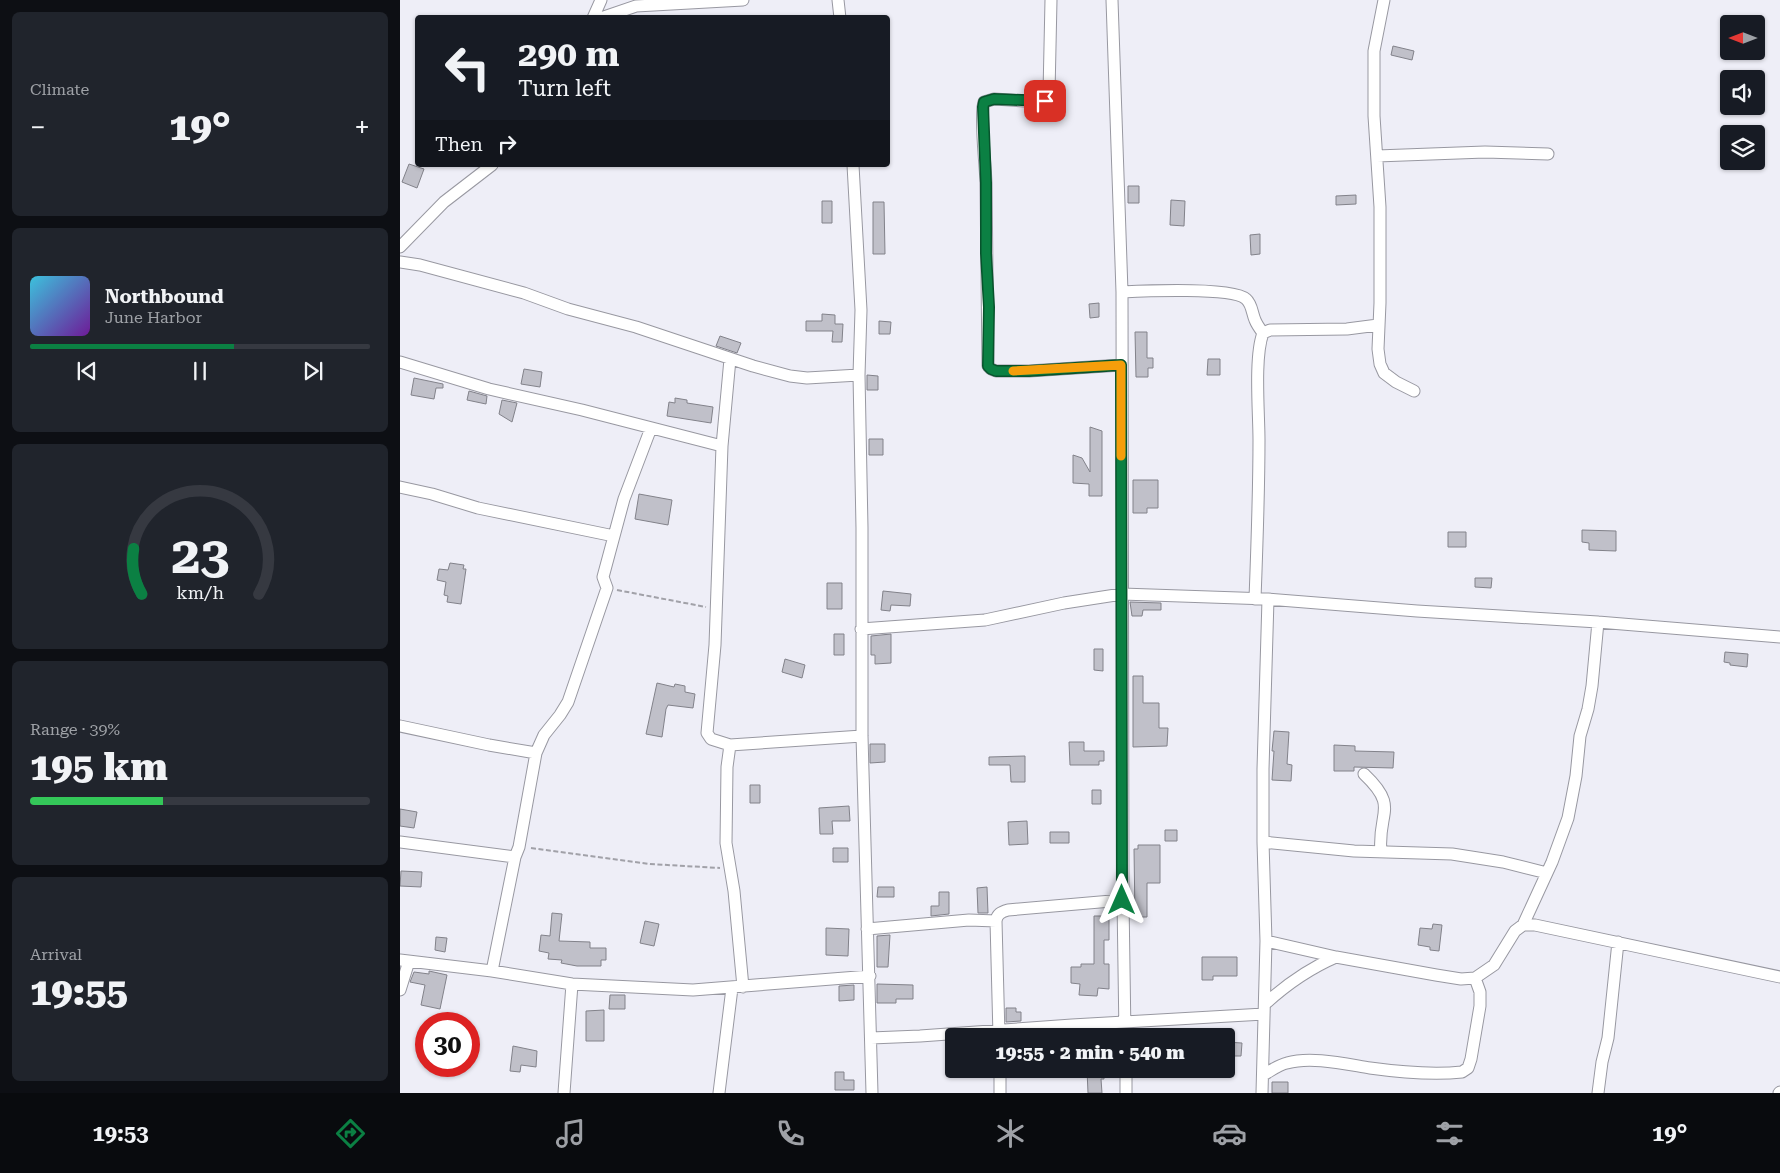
<!DOCTYPE html>
<meta charset="utf-8">
<style>
body{margin:0;font-family:"Roboto Serif",serif;background:#20242c;color:#f1f3f6;height:100vh;display:flex;flex-direction:column;font-size:19px;white-space:nowrap}
*{box-sizing:border-box;margin:0}
p{font-size:16px;color:#9ea1a6}
.icon{flex:none;width:28px;height:28px;fill:none;stroke:currentColor;stroke-width:2;stroke-linecap:round;stroke-linejoin:round}
.map{position:relative;flex:1;overflow:hidden}
.details{display:flex;flex-direction:column;gap:12px;padding:12px;background:#0d0f14;width:400px}
.details>*{flex:none}
.hud{position:absolute;left:15px;top:15px;width:475px;height:152px;border-radius:5px;box-shadow:0 1px 4px #0004;background:#171b24;color:#f1f3f6;overflow:hidden}
.needle{width:32px;rotate:270deg}
.fabs{position:absolute;left:1320px;top:15px;display:grid;gap:10px}
.fabs a{display:grid;place-items:center;width:45px;height:45px;border-radius:5px;background:#171b24;box-shadow:0 1px 4px #0004;font-size:25px}
.speed{position:absolute;left:15px;top:1012px;display:flex;gap:10px;font-size:25px;font-weight:700;text-align:center}
.speed>*{display:grid;place-content:center;width:65px;height:65px;border-radius:50%;background:#171b24;box-shadow:0 1px 4px #0004;line-height:1}
.speed .limit{border:8px solid #d22;background:#fff;color:#111}
.pin{position:absolute;display:grid;place-items:center;width:42px;height:42px;color:#fff;margin:-21px;border-radius:10px;box-shadow:0 2px 8px #0006}
.me{position:absolute;width:55px;margin:-28px;rotate:0deg;stroke-linejoin:round;filter:drop-shadow(0 0 4px #0008)}
.turn{display:flex;align-items:center;gap:18px;height:105px;padding:0 20px;font-size:22px}
.turn .icon{width:65px;height:65px;stroke-width:2.5}
.turn b{display:block;font-size:35px;line-height:42px}
.then{display:flex;align-items:center;height:48px;padding:0 20px;background:#0003;gap:10px;font-size:19px}
.big{font-size:38px;font-weight:800;line-height:1.1}
.details .widget{flex:1;display:flex;flex-direction:column;justify-content:center;gap:8px;min-width:0;padding:0 18px;border-radius:8px;background:#20242c}
.details .dial{align-items:center;gap:0}
.dial svg{height:130px;overflow:visible;fill:none;stroke:#363941;stroke-width:7;stroke-linecap:round;text-anchor:middle}
.dial text{fill:#f1f3f6;stroke:none}
.song{display:flex;align-items:center;gap:15px}
.cover{width:60px;height:60px;border-radius:8px;background:linear-gradient(135deg,hsl(190 70% 55%),hsl(280 70% 35%))}
.played{height:5px;border-radius:2px;background:linear-gradient(90deg,#0b8043 60%,#363941 60%)}
.keys{display:flex;justify-content:space-around;direction:ltr}
.heat{display:flex;justify-content:space-between;align-items:center;font-size:28px;direction:ltr}
.charge{height:8px;border-radius:4px;background:linear-gradient(90deg,#34c759 39%,#363941 0)}
.trip{position:absolute;left:545px;top:1028px;width:290px;height:50px;border-radius:5px;background:#171b24;box-shadow:0 1px 4px #0004;font-weight:800;line-height:50px;text-align:center}
.menu{display:flex;height:80px;justify-content:space-around;align-items:center;background:#090b0e;color:#9ea1a6}
.menu .icon{width:35px;height:35px}
.menu .active{color:#0b8043}
.menu b{font-size:22px;color:#f1f3f6}
main{display:flex;flex:1;min-height:0}
.map>svg:first-child{display:block}
</style>
<main>
<section class="details">
<div class="widget"><p>Climate</p>
<div class="heat"><a>−</a><b class="big">19°</b><a>+</a></div>
</div>
<div class="widget">
<div class="song"><i class="cover"></i><div><b>Northbound</b><p>June Harbor</p></div></div>
<div class="played"></div>
<div class="keys"><svg class="icon" aria-label="previous" viewBox="0 0 24 24"><path d="M18 5L8 12l10 7zM5 5v14"/></svg><svg class="icon" aria-label="pause" viewBox="0 0 24 24"><path d="M8 5v14M16 5v14"/></svg><svg class="icon" aria-label="next" viewBox="0 0 24 24"><path d="M6 5l10 7-10 7zM19 5v14"/></svg></div>
</div>
<div class="widget dial"><svg viewBox="0 0 100 80">
<path d="M14 69A42 42 0 1 1 86 69"/>
<path d="M14 69A42 42 0 0 1 9 41" stroke="#0b8043"/>
<text x="50" y="56" font-size="32" font-weight="700">23</text>
<text x="50" y="72" font-size="11">km/h</text>
</svg></div>
<div class="widget"><p>Range · 39%</p><b class="big">195 km</b><div class="charge"></div></div>
<div class="widget"><p>Arrival</p><b class="big">19:55</b></div>
</section>
<div class="map">
<svg width="1380" height="1093" viewBox="0 0 1380 1093">
<rect width="100%" height="100%" fill="#eeeef7"/>
<path fill="#c0c0c9" stroke="#82828a" d="M993 46 1014 51 1012 60 991 55Z
M9 164 24 169 17 188 2 182Z
M728 186H739V203H728Z
M956 195V204L936 205V196Z
M771 200 785 201 784 226 770 225Z
M422 201H432V223H422Z
M473 202H484L485 254H473Z
M860 234V254L851 255 850 235Z
M699 303V317L690 318 689 304Z
M422 314 435 315V324H443L442 342H432L433 331H406V321H422Z
M479 321 491 322 490 334H479Z
M735 332H747V358H753V368H748V377H736Z
M320 336 341 343 337 353 316 346Z
M808 359H820V375H807Z
M124 369 142 372 140 387 121 384Z
M467 375 478 376V390H467Z
M14 378 43 384V388H36L34 399 11 395Z
M69 391 87 396 86 404 67 400Z
M275 398 287 400V403L313 407 311 423 267 416 269 402 275 403Z
M102 400 117 403 112 422 99 414Z
M690 427 702 431V496H689V484L673 483V455L682 458 690 472Z
M469 439H483V455H469Z
M733 480H758V508H747V513H733Z
M239 494 272 500 268 525 235 519Z
M1182 530 1216 531V551L1189 550V543L1182 542Z
M1048 532H1066V547H1048Z
M50 563 64 565 63 569H66L61 604 47 602 48 596 44 595 46 582 37 580 39 569 48 570Z
M1075 578H1092L1091 588 1075 587Z
M427 583H442V609H427Z
M483 591 511 594 510 606 491 605 490 611 481 610Z
M730 602 761 603V610H743L742 616H732Z
M434 634H444V655H434Z
M491 634V663L475 664V655H471V636Z
M694 649H703V671L694 670Z
M1325 652 1348 654 1347 667 1330 665V663L1324 662Z
M385 659 405 665 402 678 382 672Z
M733 676H743V703H759V728H768L767 746 733 747Z
M257 683 274 687 275 684 285 686V692L295 694 293 708 268 705 266 709 262 737 246 734Z
M874 731 889 732 887 764 892 765 891 781 872 780 874 751H872Z
M669 742H684V751H704V761H699V765H670Z
M470 744H485V762L470 763Z
M934 745 955 746V751L994 752 993 768 954 767V771H934Z
M625 756V782H611L610 765H589V757Z
M350 785H360V803H350Z
M692 790H701V804H692Z
M449 806 450 821H432L433 834H420L419 808Z
M0 809 17 812 14 828 0 826Z
M627 821 628 844 609 845 608 822Z
M765 830H777V841H765Z
M650 832H669V843H650Z
M738 845H760V883H747V917H735L734 849H738Z
M433 848H448V862H433Z
M1 871 22 872 21 887 0 886Z
M478 887H494V897H477Z
M587 887 588 913H578L577 888Z
M539 892H549V914L531 916V906H539Z
M152 913 162 914 159 941 190 942V948H206V960H201V966H177L161 963 162 960 148 959 149 953 139 951 141 935 150 936Z
M694 916H709V940H704V964H709V989L698 988 697 996 679 995 680 984 671 983V967H681V964H694Z
M245 921 259 924 254 946 240 943Z
M1033 924 1042 925 1039 951 1030 950V947L1018 945 1020 928 1032 929Z
M426 928 449 929 448 956 426 955Z
M490 935 488 967H477V936Z
M36 937 47 938 45 952 35 950Z
M802 957H837V976H813V980H802Z
M29 971 47 975 40 1009 21 1005 25 985 10 982 14 972 29 974Z
M477 984 513 985V999H496V1003H477Z
M454 985V1000L439 1001V986Z
M210 995H225V1009H209Z
M606 1008H616V1012H621V1021L606 1022Z
M204 1010V1041H186V1011Z
M826 1042 842 1043 841 1056H826Z
M113 1046 137 1051 136 1067 121 1065 120 1072 110 1071Z
M691 1069 704 1070V1079H701L702 1093H688L687 1070Z
M435 1072H444V1080H454V1090H435Z
M872 1082H888V1093H872Z"/>
<g fill="none" stroke-linecap="round" stroke-linejoin="round">
<g stroke="#9898a1" stroke-width="13">
<path id="minor" d="M438 0 440 18
M651 0 649 93 647 99 640 102 594 99 584 102 583 107C581 132 585 158 586 183 587 244 587 305 588 366L591 369 596 371H629L721 365
M712 0 722 292 723 900 725 1036
M984 0 974 51V116L980 207V303L978 349 980 364 984 373 996 382 1014 391
M193 18 201 0
M201 18 236 6 343 0
M977 156 1085 152 1148 154
M453 165 461 310 459 375 462 528V736L472 1093
M0 247 44 202 92 165
M0 262 20 265 124 293 168 309 236 327 353 366 390 376 407 378 459 375
M722 292C743 291 833 287 846 299 852 304 852 313 855 320 857 325 860 329 863 333
M330 359 322 446 315 645 307 733 311 739 330 745 462 736
M0 362 89 389 182 410 322 446
M0 487 32 494 78 508 214 536
M855 599C857 546 859 493 859 440 859 413 854 357 863 333L870 330 947 329 978 325
M461 629 585 620 664 603 722 594 868 599 1017 611 1198 622 1380 637
M0 726 89 745 136 753
M330 745 327 767 326 843 334 891 343 987
M964 774C1000 808 977 812 981 852
M0 842 115 857
M863 842 954 851 1052 854 1103 862 1147 873
M1123 925 1152 862 1168 818 1176 776 1180 736 1188 709 1192 686 1198 622
M467 929 569 920 596 921
M866 941 936 957 1036 975 1061 979 1075 978 1094 965 1115 931 1123 925H1135L1380 977
M0 960 92 971 172 984 293 990 470 976
M92 971 115 857 119 847 136 753 144 735 160 715 168 702 207 588 203 577 224 499 251 428
M0 990 9 961
M865 1004C887 984 908 969 936 957
M599 1036 596 921C597 914 601 912 608 910L723 900
M471 1038 520 1036 672 1025 864 1014
M600 1069V1093
M726 1069V1093
M863 1075C871 1071 878 1065 887 1063 911 1056 945 1064 970 1068 999 1072 1033 1075 1062 1072L1068 1068 1071 1059 1080 1006V992L1075 978
M164 1093 172 984
M319 1093 332 988
M862 1093 866 941 863 842V769L868 599
M1198 1093 1202 1062 1208 1038 1218 942
M1379 1093 1380 1092"/>
</g>
<path stroke="#a1a1a8" stroke-width="2" stroke-dasharray="5 2.5" stroke-linecap="butt" d="M217 590 306 607
M131 848 250 864 320 868"/>
<use href="#minor" stroke="#fff" stroke-width="11"/>
</g>
<g fill="none" stroke-linecap="round" stroke-linejoin="round">
<g stroke="#07532c" stroke-width="12">
<path id="route" d="M645 101 594 99 584 102 583 107 586 183V253L589 307 588 366 591 369 596 371H629L721 365 722 900"/>
</g>
<use href="#route" stroke="#0b8043" stroke-width="9"/>
<path stroke="#f59e0b" stroke-width="9" d="M613 371 721 365V456"/>
</g>
</svg>
<div class="fabs">
<a><svg class="needle" viewBox="-14 -14 28 28"><path d="M0-13l5 13h-10z" fill="#e53935"/><path d="M0 13l5-13h-10z" fill="#9ea1a6"/></svg></a>
<a><svg class="icon" aria-label="sound" viewBox="0 0 24 24"><path d="M4 9h4l5-4v14l-5-4H4zM17 9q2 3 0 6"/></svg></a>
<a><svg class="icon" aria-label="layers" viewBox="0 0 24 24"><path d="M12 4l9 5-9 5-9-5zM3 14l9 5 9-5"/></svg></a>
</div>
<div class="speed"><div class="limit">30</div></div>
<div class="pin" style="left:645px;top:101px;background:#d93025"><svg class="icon" aria-label="arrive" viewBox="0 0 24 24"><path d="M6 21V4h12l-3 4 3 4H6"/></svg></div>
<svg class="me" style="left:722px;top:900px" viewBox="-20 -20 40 40"><path d="M0-17L14 15 0 8-14 15z" fill="#0b8043" stroke="#fff" stroke-width="4"/></svg>
<div class="trip">19:55 · 2 min · 540 m</div>
<div class="hud">
<div class="turn"><svg class="icon" aria-label="left" viewBox="0 0 24 24"><path d="M17 20v-9H6M10 6l-5 5 5 5"/></svg><div><b>290 m</b>Turn left</div></div>
<div class="then">Then<svg class="icon" aria-label="right" viewBox="0 0 24 24"><path d="M7 20v-9h11M14 6l5 5-5 5"/></svg></div>
</div>
</div>
</main>
<nav class="menu">
<b>19:53</b>
<svg class="icon active" aria-label="directions" viewBox="0 0 24 24"><path d="M12 3l9 9-9 9-9-9zM9 14v-3h6M13 9l2 2-2 2"/></svg>
<svg class="icon" aria-label="music" viewBox="0 0 24 24"><path d="M9 18V5l10-2v13"/><circle cx="6" cy="18" r="3"/><circle cx="16" cy="16" r="3"/></svg>
<svg class="icon" aria-label="phone" viewBox="0 0 24 24"><path d="M5 4h4l2 5-3 2q2 4 5 5l2-3 5 2v4C11 20 4 13 5 4z"/></svg>
<svg class="icon" aria-label="climate" viewBox="0 0 24 24"><path d="M12 3v18M4 7l16 10M4 17L20 7"/></svg>
<svg class="icon" aria-label="car" viewBox="0 0 24 24"><path d="M5 17H2v-5l4-1 3-4h7l3 4 3 1v5h-3M9 17h6M6 11h13"/><circle cx="7" cy="17" r="2"/><circle cx="17" cy="17" r="2"/></svg>
<svg class="icon" aria-label="filters" viewBox="0 0 24 24"><path d="M4 7h16M4 17h16"/><circle cx="9" cy="7" r="2"/><circle cx="15" cy="17" r="2"/></svg>
<b>19°</b>
</nav>
